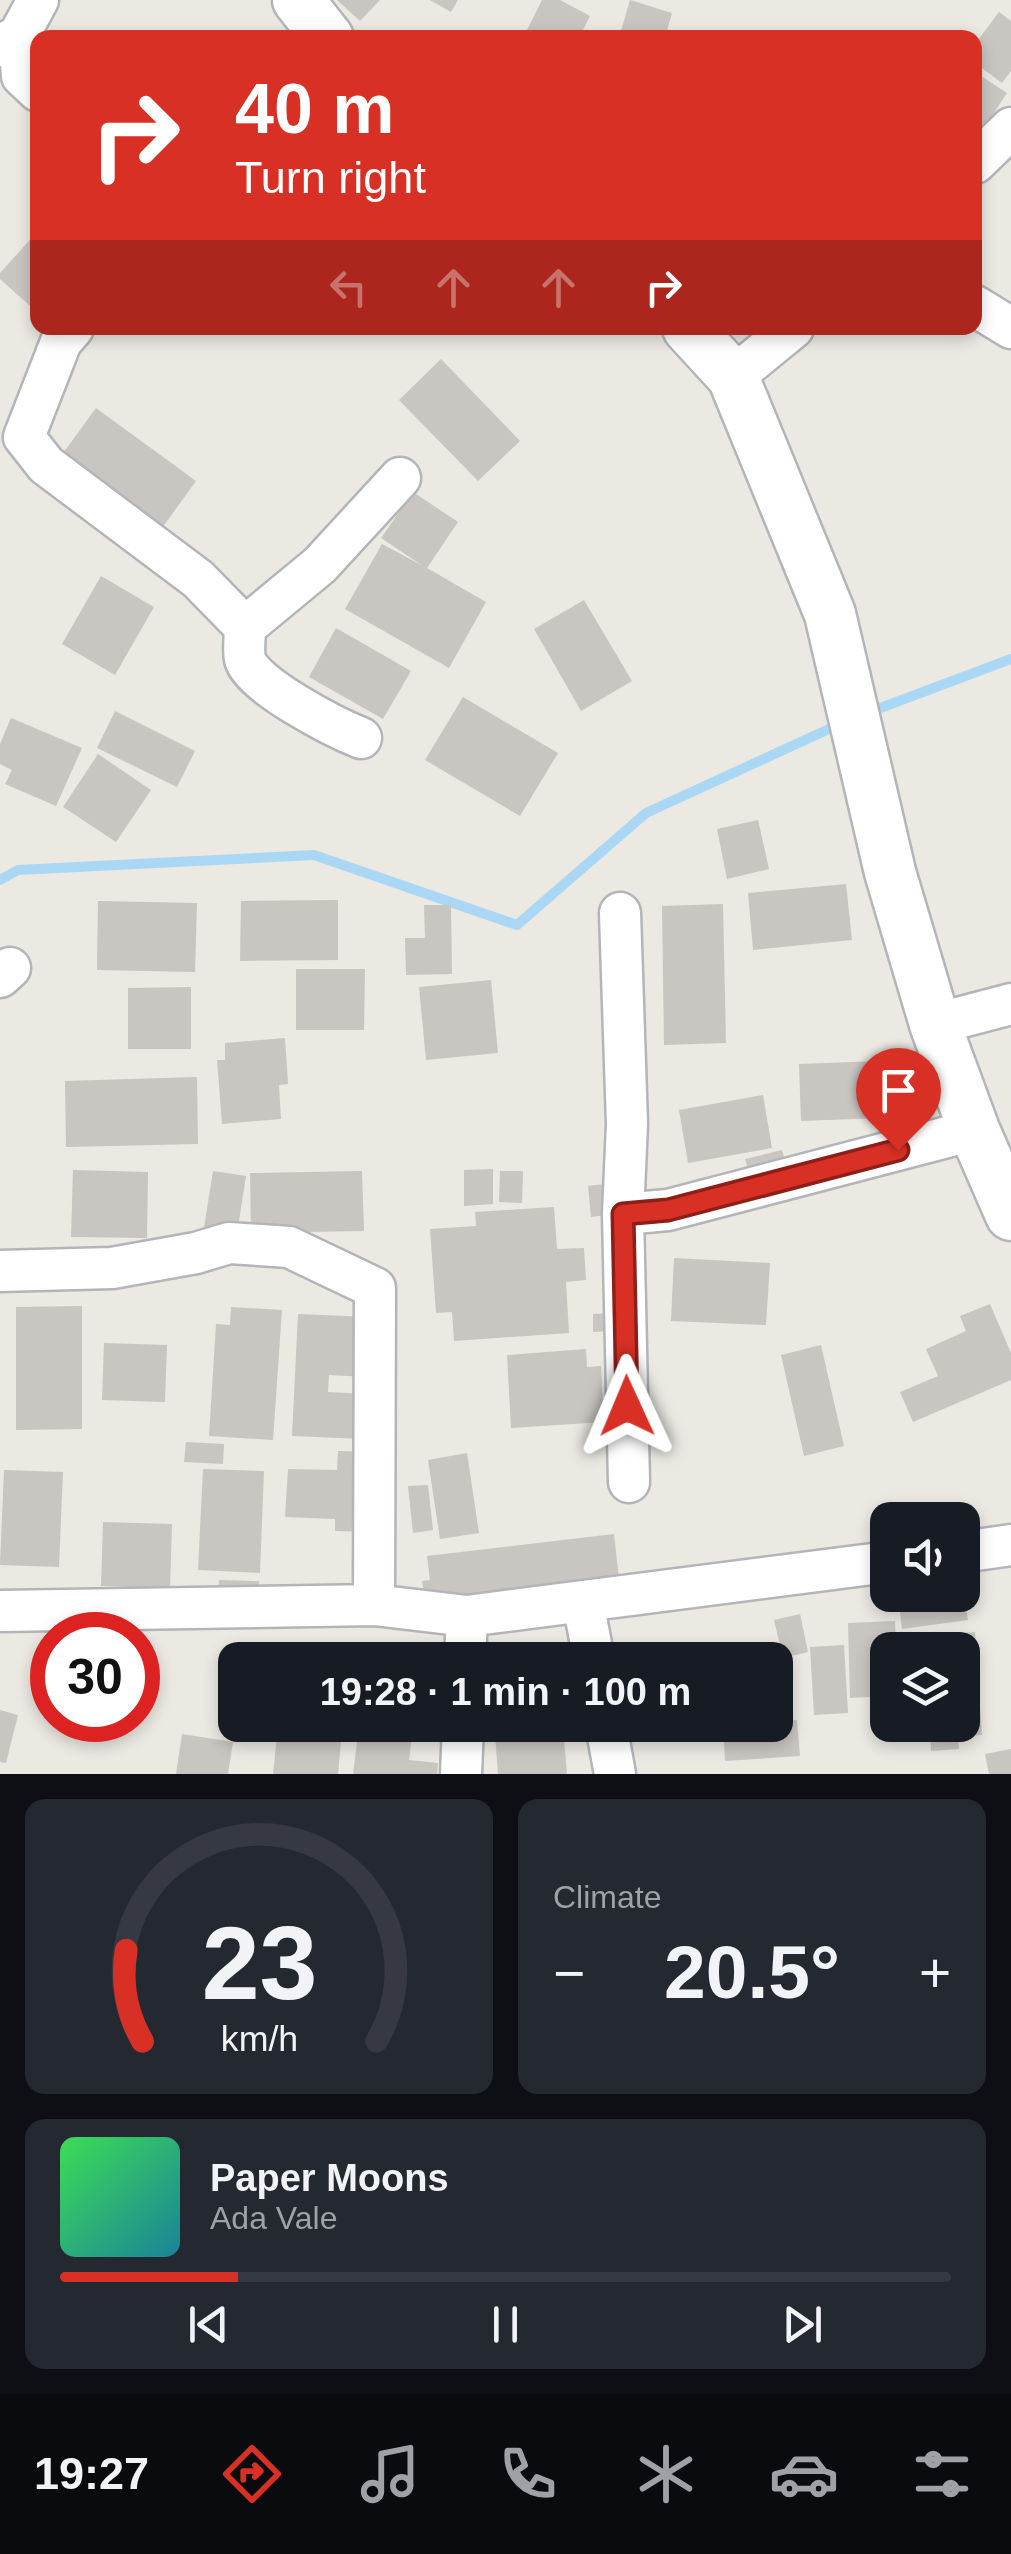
<!DOCTYPE html>
<meta charset="utf-8">
<style>
body{margin:0;font-family:Helvetica,sans-serif;background:#242831;color:#f1f3f6;height:100vh;display:flex;flex-direction:column;font-size:38px;white-space:nowrap}
*{box-sizing:border-box;margin:0}
p{font-size:32px;color:#9ea1a6}
.icon{flex:none;width:55px;height:55px;fill:none;stroke:currentColor;stroke-width:2;stroke-linecap:round;stroke-linejoin:round}
.map{position:relative;height:1774px;overflow:hidden}
.side{display:flex;flex-direction:column;gap:25px;padding:25px;background:#0d0f14;flex:1}
.side>*{flex:none}
.top-card{position:absolute;left:30px;top:30px;width:952px;height:305px;border-radius:20px;box-shadow:0 5px 15px #0003;background:#d93025;color:#fff;overflow:hidden}
.tools{position:absolute;left:870px;top:1502px;display:grid;gap:20px}
.tools a{display:grid;place-items:center;width:110px;height:110px;border-radius:20px;background:#171b24;box-shadow:0 5px 15px #0003;font-size:50px}
.speed{position:absolute;left:30px;top:1612px;display:flex;gap:20px;font-size:50px;font-weight:700;text-align:center}
.speed>*{display:grid;place-content:center;width:130px;height:130px;border-radius:50%;background:#171b24;box-shadow:0 5px 15px #0003;line-height:1}
.speed .limit{border:15px solid #d22;background:#fff;color:#111}
.pin{position:absolute;display:grid;place-items:center;width:85px;height:85px;color:#fff;margin:-102px -42px;border-radius:50% 50% 50% 0;rotate:-45deg;box-shadow:0 0 10px #0007}
.pin .icon{rotate:45deg}
.me{position:absolute;width:110px;margin:-55px;rotate:359deg;stroke-linejoin:round;filter:drop-shadow(0 0 8px #0008)}
.turn{display:flex;align-items:center;gap:35px;height:210px;padding:0 40px;font-size:45px}
.turn .icon{width:130px;height:130px;stroke-width:2.5}
.turn b{display:block;font-size:70px;line-height:85px}
.lanes{display:flex;align-items:center;height:95px;padding:0 40px;background:#0003;justify-content:center;gap:50px;direction:ltr}
.lanes .off{opacity:.35}
.big{font-size:75px;font-weight:800;line-height:1.1}
.side .card{flex:1;display:flex;flex-direction:column;justify-content:center;gap:15px;min-width:0;padding:0 35px;border-radius:20px;background:#242831}
.side .dial{align-items:center;gap:0}
.dial svg{height:260px;overflow:visible;fill:none;stroke:#363941;stroke-width:7;stroke-linecap:round;text-anchor:middle}
.dial text{fill:#f1f3f6;stroke:none}
.song{display:flex;align-items:center;gap:30px}
.cover{width:120px;height:120px;border-radius:15px;background:linear-gradient(135deg,hsl(130 70% 55%),hsl(190 70% 35%))}
.played{height:10px;border-radius:5px;background:linear-gradient(90deg,#d93025 20%,#363941 20%)}
.keys{display:flex;justify-content:space-around;direction:ltr}
.heat{display:flex;justify-content:space-between;align-items:center;font-size:55px;direction:ltr}
.side .tiles{flex:1;display:grid;gap:25px;grid-template-columns:1fr 1fr}
.card:last-child{grid-column:span 2}
.trip{position:absolute;left:218px;top:1642px;width:575px;height:100px;border-radius:20px;background:#171b24;box-shadow:0 5px 15px #0003;font-weight:800;line-height:100px;text-align:center}
.tabs{display:flex;height:160px;justify-content:space-around;align-items:center;background:#090b0e;color:#9ea1a6}
.tabs .icon{width:70px;height:70px}
.tabs .on{color:#d93025}
.tabs b{font-size:45px;color:#f1f3f6}
.map>svg:first-child{display:block}
</style>
<div class="map">
<svg width="1011" height="1774" viewBox="0 0 1011 1774">
<rect width="100%" height="100%" fill="#ebe9e2"/>
<g fill="none" stroke-linecap="round" stroke-linejoin="round">
<path stroke="#aad8f4" stroke-width="10" d="M867 713 1011 659
M0 880 18 870 314 855 517 925 646 813 842 723"/>
</g>
<path fill="#c9c5c1" d="M337 0H380L360 21Z
M430 0H458L451 12Z
M542 0H560L590 16 579 38H523Z
M630 0 672 13 665 38H619Z
M999 12 1011 21V71L1002 83 975 63V44Z
M975 72 1007 93 980 134 975 130Z
M38 231V313L0 279V273Z
M441 359 520 441 478 481 399 400Z
M96 408 196 481 162 528 61 456Z
M413 492 458 522 427 568 486 602 449 668 345 609 382 544 423 566 381 538Z
M101 576 154 607 115 675 62 644Z
M584 600 632 681 581 711 534 629Z
M336 628 411 671 383 719 309 677Z
M463 697 558 753 520 816 425 760Z
M115 711 195 751 177 787 97 748Z
M11 718 82 748 56 806 5 784 12 770 0 764V744Z
M98 754 151 790 116 842 63 807Z
M758 820 769 869 727 879 717 829Z
M846 884 852 940 753 950 748 893Z
M338 900V960L240 961 241 901Z
M98 901 197 903 195 972 97 970Z
M723 904 726 1043 664 1045 662 906Z
M424 905H451L452 974 406 975 405 938H425Z
M296 969H365L364 1030H296Z
M491 980 498 1053 426 1060 419 987Z
M191 987V1049H128V988Z
M285 1038 288 1084 279 1085 281 1119 222 1124 217 1060H225V1043Z
M879 1061 881 1118 801 1121 799 1064Z
M197 1077 198 1144 66 1147 65 1081Z
M763 1095 772 1148 688 1163 679 1110Z
M782 1150 788 1171 751 1180 745 1159Z
M493 1169V1204L464 1206V1170Z
M73 1170 148 1172 147 1238 71 1237Z
M213 1171 246 1176 236 1240 203 1234Z
M362 1171 364 1231 251 1233 250 1173Z
M500 1171H523L522 1203 499 1202Z
M613 1183 616 1214 591 1217 588 1186Z
M554 1207 557 1249 584 1248 586 1280 566 1282 569 1333 454 1341 452 1312 436 1313 430 1229 476 1226 475 1212Z
M674 1258 770 1263 766 1325 671 1321Z
M990 1304 1011 1353V1380L913 1422 900 1392 938 1376 926 1349 966 1331 960 1316Z
M82 1306V1429L16 1430V1307Z
M231 1307 282 1310 273 1440 209 1436 216 1324 230 1325Z
M614 1313 615 1331 593 1332V1314Z
M298 1314 369 1317 367 1377 329 1375 328 1392 365 1394 363 1439 292 1436Z
M104 1343 167 1345 165 1402 102 1400Z
M821 1345 844 1446 804 1456 781 1355Z
M586 1349 587 1367 601 1366 604 1422 511 1428 507 1355Z
M186 1442 224 1444 223 1464 184 1462Z
M338 1451 372 1452 369 1532 335 1531V1519L285 1517 288 1469 337 1470Z
M467 1453 479 1533 440 1539 428 1460Z
M203 1469 264 1471 260 1573 198 1570Z
M4 1470 63 1472 59 1567 0 1565Z
M428 1485 433 1530 413 1533 408 1486Z
M103 1522 172 1524 170 1588 101 1586Z
M614 1534 619 1579 425 1601 422 1581 430 1580 427 1556Z
M219 1580 259 1581 258 1603 218 1601Z
M898 1595H964L968 1620 902 1629Z
M800 1614 808 1652 783 1658 774 1620Z
M895 1621 896 1650H888V1696L850 1698 848 1623Z
M975 1632 982 1735 958 1737 959 1749 931 1751 930 1731 916 1732V1725H962V1650H911L910 1637Z
M338 1645H383V1660H338Z
M844 1645 848 1713 814 1715 810 1647Z
M0 1710 18 1715 6 1763 0 1762Z
M797 1720 800 1756 725 1761 723 1725H775V1721Z
M359 1725H413L409 1760 438 1763 437 1774H353Z
M278 1726 342 1732 338 1774H273Z
M563 1727 567 1774H498L495 1734Z
M182 1734 233 1742 228 1774H176Z
M1011 1749V1774H989L985 1754Z"/>
<g fill="none" stroke-linecap="round" stroke-linejoin="round">
<g stroke="#b3b5b8" stroke-width="45">
<path id="minor" d="M19 35 22 76 38 91
M0 46 19 35 38 0
M975 163 1011 128
M975 306 1011 328
M73 328 61 342 24 437 46 465 198 579 245 627C245 637 243 650 245 659 251 685 336 728 361 738
M733 377 793 328
M245 627 320 565 400 478
M620 913 627 1124 623 1214 629 1482
M0 977 10 968
M935 1024 1011 1004
M623 1214 668 1210 974 1130
M0 1271 112 1268 196 1253 229 1243 289 1247 375 1288 374 1605
M962 1552 1011 1545
M583 1602 594 1660
M0 1611 374 1605 467 1616 888 1562
M465 1660 467 1616
M606 1725 615 1774
M461 1774 463 1725"/>
</g>
<g stroke="#b3b5b8" stroke-width="55">
<path id="tertiary" d="M298 0 328 38
M688 328 733 377 830 614 890 872 935 1024 974 1130 1011 1215"/>
</g>
<use href="#minor" stroke="#fff" stroke-width="40"/>
<use href="#tertiary" stroke="#fff" stroke-width="50"/>
</g>
<g fill="none" stroke-linecap="round" stroke-linejoin="round">
<g stroke="#8d1f18" stroke-width="25">
<path id="route" d="M627 1406 623 1214 668 1210 898 1150"/>
</g>
<use href="#route" stroke="#d93025" stroke-width="18"/>
</g>
</svg>
<div class="tools">
<a><svg class="icon" aria-label="sound" viewBox="0 0 24 24"><path d="M4 9h4l5-4v14l-5-4H4zM17 9q2 3 0 6"/></svg></a>
<a><svg class="icon" aria-label="layers" viewBox="0 0 24 24"><path d="M12 4l9 5-9 5-9-5zM3 14l9 5 9-5"/></svg></a>
</div>
<div class="speed"><div class="limit">30</div></div>
<div class="pin" style="left:898px;top:1150px;background:#d93025"><svg class="icon" aria-label="arrive" viewBox="0 0 24 24"><path d="M6 21V4h12l-3 4 3 4H6"/></svg></div>
<svg class="me" style="left:627px;top:1406px" viewBox="-20 -20 40 40"><path d="M0-17L14 15 0 8-14 15z" fill="#d93025" stroke="#fff" stroke-width="4"/></svg>
<div class="trip">19:28 · 1 min · 100 m</div>
<div class="top-card">
<div class="turn"><svg class="icon" aria-label="right" viewBox="0 0 24 24"><path d="M7 20v-9h11M14 6l5 5-5 5"/></svg><div><b>40 m</b>Turn right</div></div>
<div class="lanes"><svg class="icon off" aria-label="left" viewBox="0 0 24 24"><path d="M17 20v-9H6M10 6l-5 5 5 5"/></svg><svg class="icon off" aria-label="ahead" viewBox="0 0 24 24"><path d="M12 20V5M6 11l6-6 6 6"/></svg><svg class="icon off" aria-label="ahead" viewBox="0 0 24 24"><path d="M12 20V5M6 11l6-6 6 6"/></svg><svg class="icon" aria-label="right" viewBox="0 0 24 24"><path d="M7 20v-9h11M14 6l5 5-5 5"/></svg></div>
</div>
</div>
<section class="side">
<div class="tiles">
<div class="card dial"><svg viewBox="0 0 100 80">
<path d="M14 69A42 42 0 1 1 86 69"/>
<path d="M14 69A42 42 0 0 1 9 41" stroke="#d93025"/>
<text x="50" y="56" font-size="32" font-weight="700">23</text>
<text x="50" y="72" font-size="11">km/h</text>
</svg></div>
<div class="card"><p>Climate</p>
<div class="heat"><a>−</a><b class="big">20.5°</b><a>+</a></div>
</div>
<div class="card">
<div class="song"><i class="cover"></i><div><b>Paper Moons</b><p>Ada Vale</p></div></div>
<div class="played"></div>
<div class="keys"><svg class="icon" aria-label="previous" viewBox="0 0 24 24"><path d="M18 5L8 12l10 7zM5 5v14"/></svg><svg class="icon" aria-label="pause" viewBox="0 0 24 24"><path d="M8 5v14M16 5v14"/></svg><svg class="icon" aria-label="next" viewBox="0 0 24 24"><path d="M6 5l10 7-10 7zM19 5v14"/></svg></div>
</div>
</div>
</section>
<nav class="tabs">
<b>19:27</b>
<svg class="icon on" aria-label="directions" viewBox="0 0 24 24"><path d="M12 3l9 9-9 9-9-9zM9 14v-3h6M13 9l2 2-2 2"/></svg>
<svg class="icon" aria-label="music" viewBox="0 0 24 24"><path d="M9 18V5l10-2v13"/><circle cx="6" cy="18" r="3"/><circle cx="16" cy="16" r="3"/></svg>
<svg class="icon" aria-label="phone" viewBox="0 0 24 24"><path d="M5 4h4l2 5-3 2q2 4 5 5l2-3 5 2v4C11 20 4 13 5 4z"/></svg>
<svg class="icon" aria-label="climate" viewBox="0 0 24 24"><path d="M12 3v18M4 7l16 10M4 17L20 7"/></svg>
<svg class="icon" aria-label="car" viewBox="0 0 24 24"><path d="M5 17H2v-5l4-1 3-4h7l3 4 3 1v5h-3M9 17h6M6 11h13"/><circle cx="7" cy="17" r="2"/><circle cx="17" cy="17" r="2"/></svg>
<svg class="icon" aria-label="filters" viewBox="0 0 24 24"><path d="M4 7h16M4 17h16"/><circle cx="9" cy="7" r="2"/><circle cx="15" cy="17" r="2"/></svg>
</nav>
